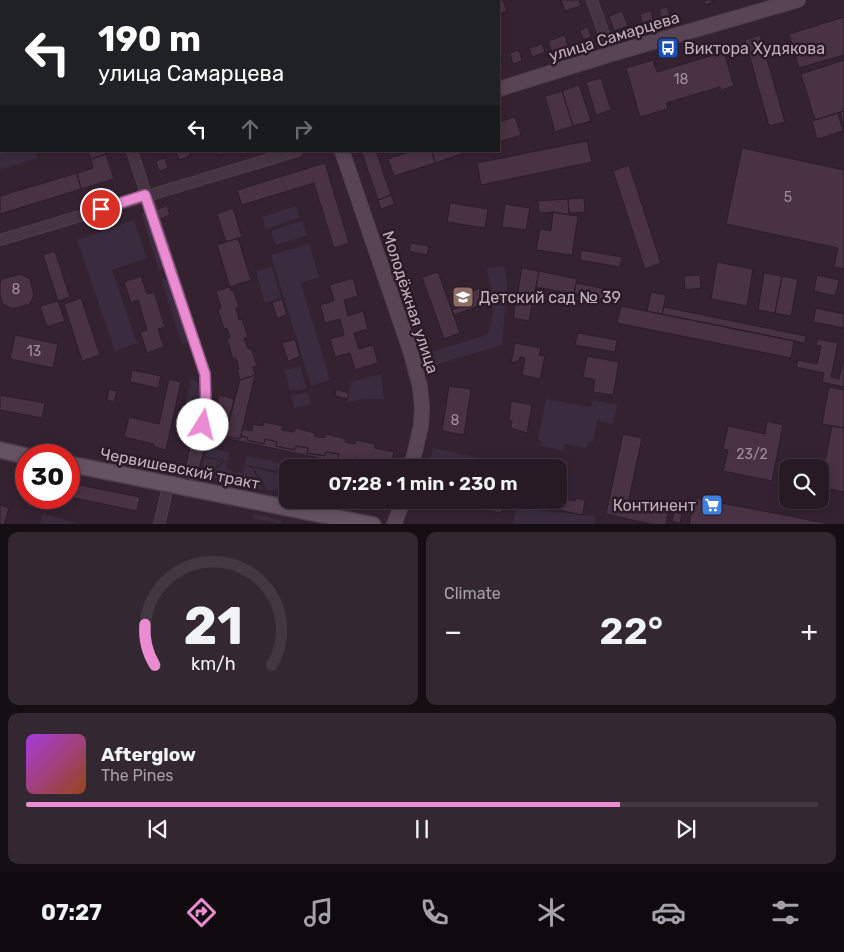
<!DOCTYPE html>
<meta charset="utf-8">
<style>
body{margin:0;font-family:Rubik,sans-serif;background:#332732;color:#f1f3f6;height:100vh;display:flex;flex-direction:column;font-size:19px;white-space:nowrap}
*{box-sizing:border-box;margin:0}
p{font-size:16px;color:#a4a1a7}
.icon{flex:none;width:28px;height:28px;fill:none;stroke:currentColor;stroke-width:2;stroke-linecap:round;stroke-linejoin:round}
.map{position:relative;height:524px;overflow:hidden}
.drawer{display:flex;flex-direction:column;gap:8px;padding:8px;background:#150e14;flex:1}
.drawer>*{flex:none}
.top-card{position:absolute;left:0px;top:0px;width:500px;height:152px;box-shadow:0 2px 8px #0003,0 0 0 1px #433842;background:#202124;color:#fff;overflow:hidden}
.controls{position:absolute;left:779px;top:459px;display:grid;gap:10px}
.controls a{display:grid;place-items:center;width:50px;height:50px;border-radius:10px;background:#271a25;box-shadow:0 2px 8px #0003,0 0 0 1px #433842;font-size:25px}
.speed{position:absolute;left:15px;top:444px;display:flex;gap:10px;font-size:25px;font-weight:700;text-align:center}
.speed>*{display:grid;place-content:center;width:65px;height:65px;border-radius:50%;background:#271a25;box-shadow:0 2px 8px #0003,0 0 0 1px #433842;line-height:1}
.speed .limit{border:8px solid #d22;background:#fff;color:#111}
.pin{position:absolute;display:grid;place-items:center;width:42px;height:42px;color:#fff;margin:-21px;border:2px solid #fff;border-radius:50%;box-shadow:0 1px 5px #0007}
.me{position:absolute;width:55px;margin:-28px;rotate:9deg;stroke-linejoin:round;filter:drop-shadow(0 0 4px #0008)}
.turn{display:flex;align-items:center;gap:18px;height:105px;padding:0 15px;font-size:22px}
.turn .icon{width:65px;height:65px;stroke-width:2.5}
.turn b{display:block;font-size:35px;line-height:42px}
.lanes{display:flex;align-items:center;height:48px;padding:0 15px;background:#0003;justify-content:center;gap:25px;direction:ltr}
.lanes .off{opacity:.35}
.big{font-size:38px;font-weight:600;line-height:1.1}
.drawer .tile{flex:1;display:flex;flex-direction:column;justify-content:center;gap:8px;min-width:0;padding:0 18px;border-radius:10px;background:#332732}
.drawer .dial{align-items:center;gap:0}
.dial svg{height:130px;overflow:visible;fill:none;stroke:#433842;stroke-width:7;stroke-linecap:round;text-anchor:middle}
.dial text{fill:#f1f3f6;stroke:none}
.song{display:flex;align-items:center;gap:15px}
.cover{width:60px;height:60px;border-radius:8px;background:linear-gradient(135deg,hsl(280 70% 55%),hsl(20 70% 35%))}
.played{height:5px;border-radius:2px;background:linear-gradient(90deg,#eb8cd3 75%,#433842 75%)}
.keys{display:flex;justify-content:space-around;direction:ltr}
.heat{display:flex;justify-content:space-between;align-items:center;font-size:28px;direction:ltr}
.drawer .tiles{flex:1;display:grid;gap:8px;grid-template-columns:1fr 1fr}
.tile:last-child{grid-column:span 2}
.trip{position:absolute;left:279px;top:459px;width:288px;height:50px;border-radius:10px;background:#271a25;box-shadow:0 2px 8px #0003,0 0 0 1px #433842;font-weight:600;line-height:50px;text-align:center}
.menu{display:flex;height:80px;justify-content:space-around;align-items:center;background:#100a0f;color:#a4a1a7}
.menu .icon{width:35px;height:35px}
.menu .selected{color:#eb8cd3}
.menu b{font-size:22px;color:#f1f3f6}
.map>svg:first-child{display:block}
</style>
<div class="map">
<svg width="844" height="525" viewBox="0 0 844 525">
<rect width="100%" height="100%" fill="#342231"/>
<path fill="#3a2c3e" d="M1 121V151H36L38 158 0 170Z
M296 206 299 217 266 229 262 217Z
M147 211 164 266 159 271 141 213Z
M134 220 147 258 112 270 137 343 115 351 77 240Z
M302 221 307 235 276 245 271 231Z
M309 244 319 277 301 283 330 380 311 386 271 255Z
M505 266 507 285 502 345 435 365 431 352 486 335C499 316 490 289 487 268Z
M272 267 281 299 265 303 257 275V271Z
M161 279 169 280 189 342 182 344Z
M300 366 307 389 290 391 284 370Z
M381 374 384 399H363L347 402 351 382Z
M191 378C209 387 201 407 197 423L182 419Z
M308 393 311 404 294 408 291 395Z
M546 399 591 407 593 400 617 405 613 424 597 421 593 442 588 441 586 448 565 444 564 451 541 446 542 441 538 440Z
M206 448 230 452 228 461 205 456Z
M433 448 516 466 515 467H429Z
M246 456 282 463 281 472 245 464Z
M204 458 223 461 206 477 201 476Z
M224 462 228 463 226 469 233 471 231 482 208 477Z
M244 466 251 467 264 490 236 484 238 472 243 473Z
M254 468 280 474 278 485 287 488 286 490H267Z
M516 508 594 516 595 524H513Z
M43 514 79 524H40Z
M253 514 281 520V524L253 518Z"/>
<path fill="#483243" stroke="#2c1d29" d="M498 0H503L507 11 499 14V1H494Z
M561 0H579L581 6 565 11Z
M704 0H712L713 2 705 5Z
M667 7 670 16 662 19 659 9Z
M622 11 628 26 614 31 609 16Z
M651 11 653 20 642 23 640 14Z
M844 17V55L799 68 789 34Z
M588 27 591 37 583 40 580 30Z
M565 35 568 46 552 52 548 41Z
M760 35 785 122 769 126 745 40Z
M542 44 545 52 532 57 529 48Z
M723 49 734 86 721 90 720 87 666 103 668 109 640 117 626 68 653 60 657 72 710 56V53Z
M519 50 522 61 513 64 510 53Z
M499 57 503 66 499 68Z
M844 60V111L815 120 801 74Z
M601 78 611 110 596 115 586 82Z
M579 85 591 121 573 126 562 91Z
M562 91 573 126 555 132 545 96Z
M844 111V127L840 112Z
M838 113 843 131 817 139 812 121Z
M515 117 521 135 499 142V122Z
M587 141 592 162 481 185 477 163Z
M742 148 844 170V269L834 267 838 248 726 224Z
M88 151H105L106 154 91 159Z
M176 151H189L190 156 179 160Z
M218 151H227V152L219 155Z
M366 151H376L391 195 378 200 362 153Z
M412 151H432L435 163 394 176 388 159Z
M432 151H470L435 163Z
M106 154 114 179 81 189 77 173 93 168 91 159Z
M165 158 168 168 159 171 156 161Z
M325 163 349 243 334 248 314 183 242 205 237 190Z
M629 165 661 263 645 269 613 171Z
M77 173 81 189 0 214V196Z
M391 195 395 204 381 209 378 200Z
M584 198 585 212 569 213 568 199Z
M568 199 569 215 553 212 539 213 538 201Z
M450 203 488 209 485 228 447 222Z
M505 204 530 208 526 230 502 227Z
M167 206 170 215 160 219 157 209Z
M233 208 242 237 226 242 217 214Z
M553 212 578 216 572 255 536 250 540 229 551 231Z
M238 238 251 280 230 287 217 245Z
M411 243 429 246 427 255 409 251Z
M581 250 622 257 620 267 580 260Z
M55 251 70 297 58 301 43 255Z
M717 262 753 269 747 306 711 299Z
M522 268 539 271 529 321 513 318Z
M539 271 577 279 574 294 536 287Z
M438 272 460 333 444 339 422 277Z
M764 273 782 276 775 313 758 310Z
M20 274 30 279 34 295 30 304 12 309 3 304 0 295V283L2 279Z
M700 275 701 288 685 290 684 276Z
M817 275 839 280 835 296 814 291Z
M141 276 147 294 154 292 165 327 158 329 164 347 147 353 140 332 147 330 138 300 131 303 124 282Z
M782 276 798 279 791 316 775 313Z
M353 278 358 296 344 300 348 316 363 311 368 329 354 333 359 349 373 345 378 363 355 370 350 353 335 357 330 339 344 335 340 319 325 323 320 305 334 301 330 285Z
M576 283 616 291 614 302 574 294Z
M230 287 231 291 233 290 239 307 236 308 239 320 242 319 248 337 244 338 248 349 251 348 257 366 253 367 255 375 240 380 237 370 239 369 236 358 233 359 227 339 230 338 227 328 224 329 218 309 221 308 216 291Z
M481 288 486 303 454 315 452 310 460 307 457 297Z
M651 292 666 295 662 314 647 311Z
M81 298 100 355 82 361 64 304Z
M282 299 287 315 277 318 272 302Z
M58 301 65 321 47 327 40 306Z
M621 306 794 341 791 358 617 323Z
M664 307 806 336 805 343 662 314Z
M816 308 844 314V328L813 322Z
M578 333 617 340 615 352 575 345Z
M15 335 58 344 53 368 10 359Z
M295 339 300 357 288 361 282 343Z
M818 339 838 343 831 377 839 379 844 357V387L822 382 824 373 796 367 798 360 817 364 821 346 816 345Z
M515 343 541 348 539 355 545 356 540 379 522 375 525 358 520 357 519 361H516V363L511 362Z
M587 356 619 362 613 395 593 392 595 380 583 377Z
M132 370 161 376 158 388 130 382Z
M255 375 240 439 225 436 240 380Z
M169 379 181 382 166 450 154 447V444L124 437 129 417 159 424Z
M449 386 471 389 464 435 442 431Z
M829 387 844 390V428L822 424Z
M109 389 117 391 114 402 107 400Z
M336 389 349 393 347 399 335 396Z
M0 395 45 403 42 418 0 410Z
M219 395 234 399 225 436 240 439 241 436 248 438 247 440 264 444 265 439 277 442 276 446 295 450 296 446 308 448 307 453 325 456 326 452 339 454 338 459 355 463 356 458 369 461 368 465 378 468H366L210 435Z
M511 401 532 405 527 433 511 428V424L512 421 509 420Z
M767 421 783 425 772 481 723 471 728 450 723 449 728 426 765 434Z
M264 422 283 426 282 430 294 432 295 428 315 433 314 436 325 438 326 434 346 439 345 442 355 444 356 440 375 444V448L394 452 391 465H388L387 468H378L368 465 369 461 356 458 355 463 338 459 339 454 326 452 325 456 307 453 308 448 296 446 295 450 276 446 277 442 265 439 264 444 247 440 248 438 241 436 242 429 252 431 253 424 263 426Z
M832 426 844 428V492L820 487Z
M623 434 642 438 629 499 669 507 666 525H655L606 514Z
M22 474H26V489L20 488Z
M69 483 140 497 137 511 69 497Z
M558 497 575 501 576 498 585 500 583 515 518 502V500H558Z
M694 498 769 512 834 525H689Z
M437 500H504L501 513Z
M0 505 9 508 4 525H0Z
M674 512 682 514 680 523 672 521Z"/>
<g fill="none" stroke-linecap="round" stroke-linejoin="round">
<g stroke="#4f3f4b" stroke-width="12">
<path id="street" d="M92 0V1
M592 0 611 54
M46 1 50 0
M405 1 409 0
M0 16H1
M132 151 205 374 206 409 188 487
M0 240 297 151
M159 525 169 483"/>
</g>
<g stroke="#4f3f4b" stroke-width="16">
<path id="secondary" d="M290 0V1
M499 89 611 54 798 0
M342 151 410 350 420 387 422 407 421 426 411 468
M394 525 403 500"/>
</g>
<g stroke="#4f3f4b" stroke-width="18">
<path id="primary" d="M0 450 26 456
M69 464 373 525"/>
</g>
<use href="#street" stroke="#453542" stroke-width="10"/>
<use href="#secondary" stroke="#584453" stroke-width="14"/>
<use href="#primary" stroke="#655361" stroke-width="15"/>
</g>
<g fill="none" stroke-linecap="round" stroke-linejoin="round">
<g stroke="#995b89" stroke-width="12">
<path id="route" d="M101 209 145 195 205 374 206 409 203 425"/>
</g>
<use href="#route" stroke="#eb8cd3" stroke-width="9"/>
</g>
<defs>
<g id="bus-square" transform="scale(1.125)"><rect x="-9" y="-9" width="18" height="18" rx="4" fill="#1a4fb4" stroke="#2a1b27"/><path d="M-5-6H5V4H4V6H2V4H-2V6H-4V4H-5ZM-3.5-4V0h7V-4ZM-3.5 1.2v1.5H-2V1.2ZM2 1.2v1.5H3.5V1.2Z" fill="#fff"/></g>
<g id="school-square" transform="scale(1.125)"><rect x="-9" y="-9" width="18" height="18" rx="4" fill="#8d6e63" stroke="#2a1b27"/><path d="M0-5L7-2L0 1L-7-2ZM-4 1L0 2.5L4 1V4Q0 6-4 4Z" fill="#fff"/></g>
<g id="supermarket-square" transform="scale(1.125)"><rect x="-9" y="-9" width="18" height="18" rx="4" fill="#3f7fe0" stroke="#2a1b27"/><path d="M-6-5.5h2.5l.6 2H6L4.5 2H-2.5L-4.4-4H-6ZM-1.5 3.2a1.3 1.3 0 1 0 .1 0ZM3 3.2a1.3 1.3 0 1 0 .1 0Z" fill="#fff"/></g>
</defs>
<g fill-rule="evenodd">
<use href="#bus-square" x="668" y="48"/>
<use href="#school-square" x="463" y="297"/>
<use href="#supermarket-square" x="712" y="505"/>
</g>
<g text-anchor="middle" stroke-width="5" stroke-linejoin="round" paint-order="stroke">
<g font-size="14" fill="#a28f9d">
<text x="681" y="84">18</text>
<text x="788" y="202">5</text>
<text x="16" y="294">8</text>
<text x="34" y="356">13</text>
<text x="455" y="425">8</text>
<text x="752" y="459">23/2</text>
</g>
<g font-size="16" fill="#c2b0bd" stroke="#2a1b27">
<text transform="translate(614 36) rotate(-17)" y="6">улица Самарцева</text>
<text transform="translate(411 302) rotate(72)" y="6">Молодёжная улица</text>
<text transform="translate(180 468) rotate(11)" y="6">Червишевский тракт</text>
</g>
<g font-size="16" fill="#c2b0bd" stroke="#2a1b27" text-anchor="start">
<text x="684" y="54">Виктора Худякова</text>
<text x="479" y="303">Детский сад № 39</text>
<text x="696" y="511" text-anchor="end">Континент</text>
</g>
</g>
</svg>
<div class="controls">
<a><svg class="icon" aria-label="search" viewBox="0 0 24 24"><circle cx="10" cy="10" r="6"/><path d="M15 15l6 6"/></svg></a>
</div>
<div class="speed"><div class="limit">30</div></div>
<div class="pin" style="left:101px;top:209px;background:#d93025"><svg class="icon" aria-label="arrive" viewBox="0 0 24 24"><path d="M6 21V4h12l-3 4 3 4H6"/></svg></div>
<svg class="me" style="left:203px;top:425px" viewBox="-20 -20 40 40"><circle r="19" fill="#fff"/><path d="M0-13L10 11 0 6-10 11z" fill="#eb8cd3"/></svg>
<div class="trip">07:28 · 1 min · 230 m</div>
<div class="top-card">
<div class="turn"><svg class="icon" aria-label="left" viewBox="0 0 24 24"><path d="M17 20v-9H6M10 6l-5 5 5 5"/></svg><div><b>190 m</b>улица Самарцева</div></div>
<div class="lanes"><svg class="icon" aria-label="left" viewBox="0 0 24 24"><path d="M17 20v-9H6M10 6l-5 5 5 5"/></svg><svg class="icon off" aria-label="ahead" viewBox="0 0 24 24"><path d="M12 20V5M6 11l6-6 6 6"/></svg><svg class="icon off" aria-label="right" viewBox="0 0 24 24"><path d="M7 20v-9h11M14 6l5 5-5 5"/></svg></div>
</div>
</div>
<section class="drawer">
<div class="tiles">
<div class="tile dial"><svg viewBox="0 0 100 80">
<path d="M14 69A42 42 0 1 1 86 69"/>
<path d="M14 69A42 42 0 0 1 8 44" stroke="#eb8cd3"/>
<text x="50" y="56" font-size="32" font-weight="700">21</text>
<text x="50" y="72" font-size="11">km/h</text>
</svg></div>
<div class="tile"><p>Climate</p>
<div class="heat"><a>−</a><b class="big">22°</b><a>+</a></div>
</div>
<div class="tile">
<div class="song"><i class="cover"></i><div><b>Afterglow</b><p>The Pines</p></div></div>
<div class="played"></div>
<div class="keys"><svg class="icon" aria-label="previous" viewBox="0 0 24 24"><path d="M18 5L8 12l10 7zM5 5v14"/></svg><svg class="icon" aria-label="pause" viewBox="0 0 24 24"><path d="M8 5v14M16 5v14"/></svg><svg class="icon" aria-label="next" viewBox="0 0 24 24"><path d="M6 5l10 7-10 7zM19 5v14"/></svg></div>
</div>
</div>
</section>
<nav class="menu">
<b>07:27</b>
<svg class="icon selected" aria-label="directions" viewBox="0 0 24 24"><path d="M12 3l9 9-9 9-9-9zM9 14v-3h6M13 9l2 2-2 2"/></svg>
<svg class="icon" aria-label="music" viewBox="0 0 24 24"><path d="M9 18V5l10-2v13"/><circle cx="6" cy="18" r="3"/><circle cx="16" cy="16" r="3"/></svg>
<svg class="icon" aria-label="phone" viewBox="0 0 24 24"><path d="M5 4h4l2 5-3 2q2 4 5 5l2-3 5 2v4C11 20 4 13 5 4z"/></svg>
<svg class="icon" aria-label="climate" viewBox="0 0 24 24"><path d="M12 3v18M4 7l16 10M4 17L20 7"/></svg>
<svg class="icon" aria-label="car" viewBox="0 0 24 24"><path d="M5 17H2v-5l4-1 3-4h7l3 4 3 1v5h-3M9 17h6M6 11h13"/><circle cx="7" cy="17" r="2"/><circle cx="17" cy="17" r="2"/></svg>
<svg class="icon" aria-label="filters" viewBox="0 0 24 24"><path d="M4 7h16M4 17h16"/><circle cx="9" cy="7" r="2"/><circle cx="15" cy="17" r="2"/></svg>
</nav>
